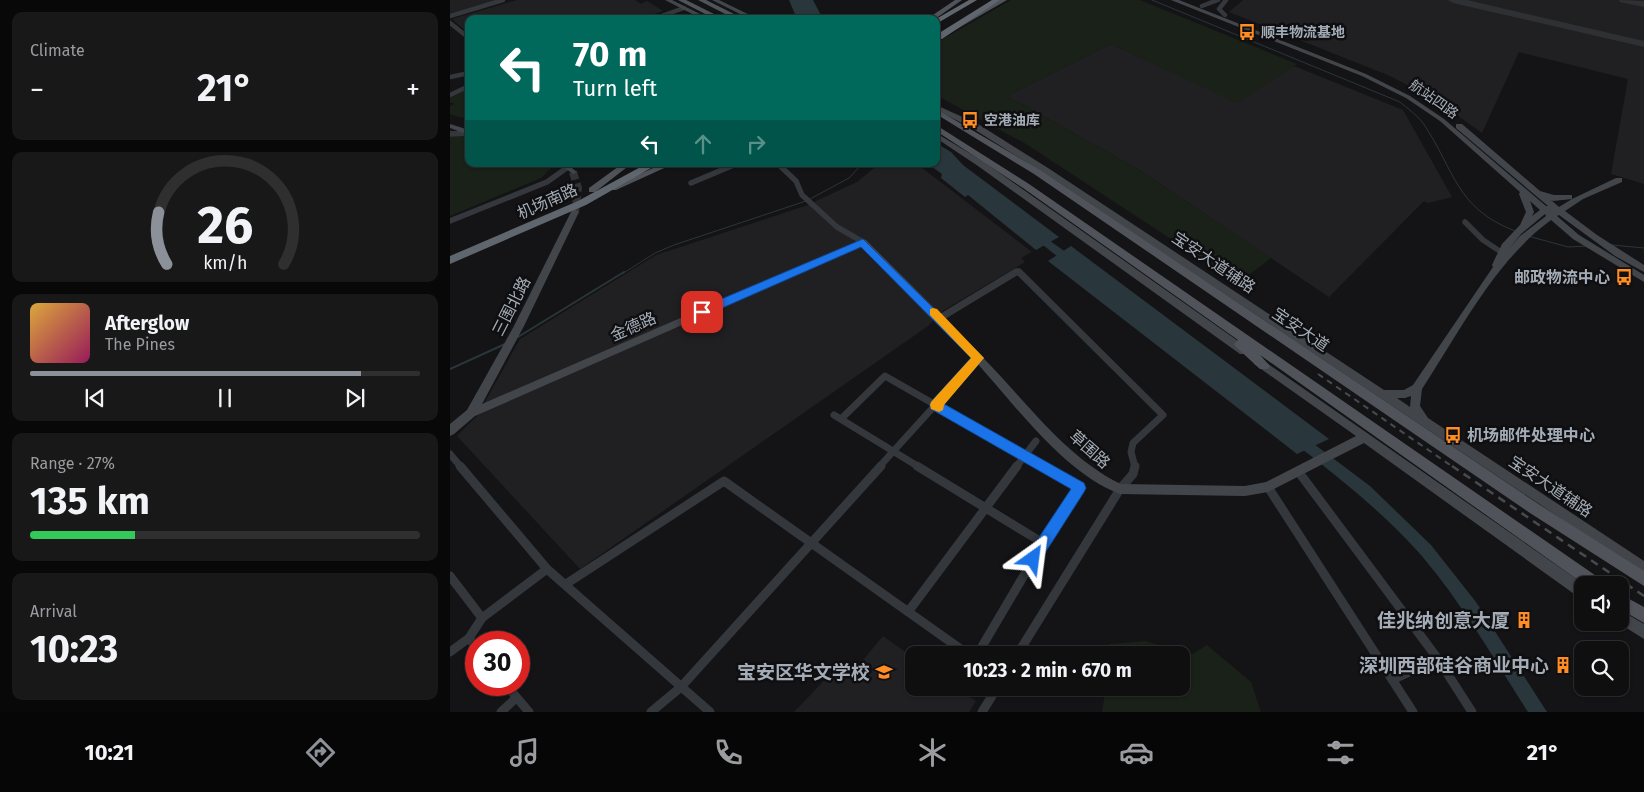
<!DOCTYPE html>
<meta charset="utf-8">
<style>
body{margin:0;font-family:"Fira Sans","Noto Sans SC",sans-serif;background:#181819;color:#f1f3f6;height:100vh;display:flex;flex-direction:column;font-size:19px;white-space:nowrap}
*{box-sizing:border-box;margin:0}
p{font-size:16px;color:#9b9c9f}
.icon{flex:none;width:28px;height:28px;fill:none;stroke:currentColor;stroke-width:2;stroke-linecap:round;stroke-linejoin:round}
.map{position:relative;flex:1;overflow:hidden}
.sheet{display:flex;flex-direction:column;gap:12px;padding:12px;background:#080809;width:450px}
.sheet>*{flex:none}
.hud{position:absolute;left:15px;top:15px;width:475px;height:152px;border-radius:10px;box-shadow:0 1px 4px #0004,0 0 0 1px #2f2f30;background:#00695c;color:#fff;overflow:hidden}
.fabs{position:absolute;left:1124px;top:576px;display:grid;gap:10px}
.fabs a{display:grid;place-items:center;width:55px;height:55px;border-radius:10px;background:#0f0f10;box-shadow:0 1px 4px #0004,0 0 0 1px #2f2f30;font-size:25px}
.speed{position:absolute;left:15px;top:631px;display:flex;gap:10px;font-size:25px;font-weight:700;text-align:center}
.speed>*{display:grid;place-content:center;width:65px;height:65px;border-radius:50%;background:#0f0f10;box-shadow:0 1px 4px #0004,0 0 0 1px #2f2f30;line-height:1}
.speed .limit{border:8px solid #d22;background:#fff;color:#111}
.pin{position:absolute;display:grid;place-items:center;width:42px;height:42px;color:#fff;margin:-21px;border-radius:10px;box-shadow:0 2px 8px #0006}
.me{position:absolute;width:55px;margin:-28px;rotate:31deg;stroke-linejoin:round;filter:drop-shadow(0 0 4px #0008)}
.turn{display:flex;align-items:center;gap:18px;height:105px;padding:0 25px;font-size:22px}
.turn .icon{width:65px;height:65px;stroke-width:2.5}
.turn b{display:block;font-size:35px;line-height:42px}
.lanes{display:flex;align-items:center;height:48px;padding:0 25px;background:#0003;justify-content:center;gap:25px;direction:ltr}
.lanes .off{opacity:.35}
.big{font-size:38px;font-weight:700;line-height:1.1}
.sheet .tile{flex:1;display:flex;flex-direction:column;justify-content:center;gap:8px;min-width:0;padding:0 18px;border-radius:10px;background:#181819}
.sheet .dial{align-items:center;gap:0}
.dial svg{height:130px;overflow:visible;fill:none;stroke:#2f2f30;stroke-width:7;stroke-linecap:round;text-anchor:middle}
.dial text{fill:#f1f3f6;stroke:none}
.song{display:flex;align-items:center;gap:15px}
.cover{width:60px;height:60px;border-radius:8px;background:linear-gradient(135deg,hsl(40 70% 55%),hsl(330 70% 35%))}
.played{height:5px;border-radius:2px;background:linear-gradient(90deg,#8c9099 85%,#2f2f30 85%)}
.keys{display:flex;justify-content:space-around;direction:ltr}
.heat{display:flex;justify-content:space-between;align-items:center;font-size:28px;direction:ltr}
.charge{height:8px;border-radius:4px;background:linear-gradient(90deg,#34c759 27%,#2f2f30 0)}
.trip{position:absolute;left:455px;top:646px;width:285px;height:50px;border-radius:10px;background:#0f0f10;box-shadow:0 1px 4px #0004,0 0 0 1px #2f2f30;font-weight:700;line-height:50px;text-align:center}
.tab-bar{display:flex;height:80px;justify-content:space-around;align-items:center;background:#060606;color:#9b9c9f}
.tab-bar .icon{width:35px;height:35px}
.tab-bar .active{color:#8c9099}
.tab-bar b{font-size:22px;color:#f1f3f6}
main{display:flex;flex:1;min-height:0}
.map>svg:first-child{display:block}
</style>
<main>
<section class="sheet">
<div class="tile"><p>Climate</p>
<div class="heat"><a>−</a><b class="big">21°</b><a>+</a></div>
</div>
<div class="tile dial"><svg viewBox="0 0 100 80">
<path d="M14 69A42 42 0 1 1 86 69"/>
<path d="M14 69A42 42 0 0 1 9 37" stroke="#8c9099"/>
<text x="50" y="56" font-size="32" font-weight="700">26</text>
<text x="50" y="72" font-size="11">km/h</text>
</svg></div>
<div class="tile">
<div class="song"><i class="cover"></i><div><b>Afterglow</b><p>The Pines</p></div></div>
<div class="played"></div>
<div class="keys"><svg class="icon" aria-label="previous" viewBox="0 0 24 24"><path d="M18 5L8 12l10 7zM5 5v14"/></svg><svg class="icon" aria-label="pause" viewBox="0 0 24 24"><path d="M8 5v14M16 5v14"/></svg><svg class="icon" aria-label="next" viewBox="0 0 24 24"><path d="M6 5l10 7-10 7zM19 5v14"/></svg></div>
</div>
<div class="tile"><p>Range · 27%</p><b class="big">135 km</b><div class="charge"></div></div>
<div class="tile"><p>Arrival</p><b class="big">10:23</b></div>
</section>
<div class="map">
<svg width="1194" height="712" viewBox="0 0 1194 712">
<rect width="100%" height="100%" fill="#141416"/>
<path fill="#202023" d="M0 0H47L0 14Z
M67 0H185L191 4 197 1 213 11 189 19H19V34L2 19Z
M793 0H1194V184L1161 174 1178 79 1069 52 1032 133 986 100 940 76 779 12Z
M661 44 787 102 844 66 953 110 1002 197 978 203 974 201 879 297 686 168 557 96Z
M429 164H467L582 252 571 258 575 262 491 312 478 326 130 569 7 436 27 416 70 339 206 255 355 206 407 182Z
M433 636 464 658V688H506L526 701 519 712H344L388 666 399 677Z"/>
<path fill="#1a2119" d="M561 0H690L847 64 787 103 661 44 557 96 686 168 821 258 788 283 576 144 486 95V43Z
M19 88V120L0 114V106L5 104 0 102V97Z
M0 130 19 136V164L104 165 91 178 0 216Z
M696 641 739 656 757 645 801 682 811 712H652L656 688H731V655H659V644Z"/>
<path fill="#29363b" d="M339 0H363L373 19H347Z
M491 146 501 152 513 165 609 237 586 250 518 195 515 197 491 178 492 174 478 164H486V149Z
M621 246 879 439 847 454 598 261Z"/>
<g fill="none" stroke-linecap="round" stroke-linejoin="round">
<path stroke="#29363b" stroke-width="1" d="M702 0 950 102C957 108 967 115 973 123 1005 170 1005 208 1065 231
M360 199 399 178 412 164
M1078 236 1118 247 1137 246
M1162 245 1194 248
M172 274 205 253 224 245 356 201"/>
<path stroke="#29363b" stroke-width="2" d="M68 337 174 272
M0 369 55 344"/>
<path fill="#29363b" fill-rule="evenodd" d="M586 231 627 260 629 263 627 266H619L582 236V232Z
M848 432 920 486 981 545 1026 602 1097 712H1078C1044 659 1012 603 971 555 933 512 888 477 843 442L841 438 843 434Z"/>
<path fill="#2e3033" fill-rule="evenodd" d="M998 0H1017L1194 41V47L1003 3Z
M1169 0 1194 1V7L1170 2Z"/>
<path stroke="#313336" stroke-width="8" stroke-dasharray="8 4" stroke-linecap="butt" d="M123 172 128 188 125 212"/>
<path stroke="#34373b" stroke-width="4.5" d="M752 6 768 0
M775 15 769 9 776 0
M0 16 53 0
M203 19 234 8
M0 23 19 38
M0 77 19 73
M0 95 19 86"/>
<path stroke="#34373b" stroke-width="5.5" d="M0 134 18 133
M328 164 346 181 352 195 387 227 413 242
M241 183 286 164
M0 221 97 182 118 167
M1015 222 1033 240 1051 252
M564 274 568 271 571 274"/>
<path stroke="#34373b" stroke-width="7" d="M569 272 713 415 683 443 681 452 685 467
M490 318 566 272
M384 415 469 467
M391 419 435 376 594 467
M0 454 11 467
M429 467 528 358
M566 467 586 441"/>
<path stroke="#34373b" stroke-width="9" d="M10 466 97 569 260 712
M467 466 593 543
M848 471 988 659 1022 712
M818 487 963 712
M0 576 32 618
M116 584 274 481 519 655
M458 612 567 466
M19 638 26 647
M0 652 19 638 32 618 97 569
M527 655 593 543 630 488 592 466
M567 655 670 489 683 474 685 466
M942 680 988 659
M56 685 79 712
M51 712 66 698
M201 712 231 687 431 466
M532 712 547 688"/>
<path fill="#42464b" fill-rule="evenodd" d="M215 0H222L260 19H252Z
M262 0H269L308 19H300Z
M721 0H729L916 74 960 96 994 119 1096 206H1098L1006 128V124H1012L1090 191 1104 195H1122V199L1166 178H1172V182L1133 199 1115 211 1147 235 1194 265V272L1165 256 1109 215 1107 216 1129 235 1194 275V282L1123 239 1101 220C1045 261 1010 331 972 389L970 406 978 418 1194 561V574L592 172 522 128 486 110V105L528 124 598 168 934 390H954L963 385 1043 267 1042 265 1052 244 1070 225 1076 212 1069 194 1070 192 990 121 956 98 912 76ZM1122 199 1109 207 1101 200 1103 201ZM1080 201 1090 210 1082 216 1084 212ZM1095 214 1096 216 1070 236 1058 250 1071 234ZM961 396 960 407 947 398H955Z
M0 124 19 130V135L0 128Z
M486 133 534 162 798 348 799 351 798 354H790L528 166 486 138Z
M109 164H117L127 172 123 174Z
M125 209 129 212 74 326 32 404 413 239 416 240C458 282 501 324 542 367 581 408 619 459 671 484L795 486 816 482 906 436 804 364 803 361 804 358 808 357 1135 585H1132V597L1127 596 914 443 818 492 795 496 670 494C615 474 565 405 526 362 489 323 450 284 412 246L25 416 4 434 0 436V424L17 410 64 326 121 212Z
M1170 610 1194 624V639L1167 622H1170Z"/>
<path fill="#50545a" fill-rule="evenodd" d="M228 0H236L274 19H265Z
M248 0H256L294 19H285Z
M505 0H512L485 19H477Z
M549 0H557L486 41V36Z
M486 109 590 170 1090 505 1194 571V586L1080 513 584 174 486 114Z
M486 125 579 184 1152 580 1154 585H1135L810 355 820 366 818 369H810L786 347 784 344 788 340 573 188 486 131Z
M172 164H181L145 192H139V188Z
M212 164H223L166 190H160L159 188Z
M1170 594 1194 607V623L1170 609Z"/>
<path fill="#60666d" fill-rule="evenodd" d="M519 0H527L486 24V19Z
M542 0H550L492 39 486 38V35Z
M196 164H208L136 205 0 264V256L128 201Z"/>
<path stroke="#474b50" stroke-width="2" stroke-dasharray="6 5" stroke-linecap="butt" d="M868 374 1003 467"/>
<path stroke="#474b50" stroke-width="2.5" stroke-dasharray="8 6" stroke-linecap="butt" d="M1002 466 1194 596"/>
</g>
<path fill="#1a73e8" stroke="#114b97" d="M413 239 534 358 494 404 634 483 636 488 634 492 588 564 583 566 578 564 576 559 578 554 621 489 481 409 480 405 481 402 521 358 411 247 256 315 252 316 247 312 248 309Z"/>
<path fill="#f59e0b" d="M483 308 487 309 534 358 494 405 493 410 489 412 481 409 480 405 481 402 521 358 480 315V309Z"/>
<defs>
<g id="bus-bare" transform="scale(1.35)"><path d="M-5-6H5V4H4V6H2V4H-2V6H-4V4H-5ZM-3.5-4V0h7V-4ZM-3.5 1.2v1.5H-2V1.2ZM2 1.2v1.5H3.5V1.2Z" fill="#ff8d23" stroke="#0f0f11" stroke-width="2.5" paint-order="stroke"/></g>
<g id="building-bare" transform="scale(1.35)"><path d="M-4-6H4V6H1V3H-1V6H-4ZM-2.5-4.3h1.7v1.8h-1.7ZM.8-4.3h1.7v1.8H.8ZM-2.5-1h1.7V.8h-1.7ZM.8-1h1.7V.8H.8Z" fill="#ff8d23" stroke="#0f0f11" stroke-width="2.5" paint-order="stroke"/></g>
<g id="school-bare" transform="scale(1.35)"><path d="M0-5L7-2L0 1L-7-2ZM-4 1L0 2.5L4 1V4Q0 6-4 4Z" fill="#ff8d23" stroke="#0f0f11" stroke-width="2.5" paint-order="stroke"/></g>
</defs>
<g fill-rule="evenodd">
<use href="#bus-bare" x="797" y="32"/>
<use href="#bus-bare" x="520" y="120"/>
<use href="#bus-bare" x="1174" y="277"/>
<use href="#bus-bare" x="1003" y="435"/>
<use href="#building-bare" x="1074" y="620"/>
<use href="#building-bare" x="1113" y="665"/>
<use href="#school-bare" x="434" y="672"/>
</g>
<g text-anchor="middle" stroke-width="5" stroke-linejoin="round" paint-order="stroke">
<g font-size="14" font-weight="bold" fill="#a4adb7" stroke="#0f0f11" text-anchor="start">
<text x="811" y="37">顺丰物流基地</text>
<text x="534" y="125">空港油库</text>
</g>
<g font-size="14" fill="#a4adb7" stroke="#0f0f11">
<text transform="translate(984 99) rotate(35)" y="5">航站四路</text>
</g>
<g font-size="16" fill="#a4adb7" stroke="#0f0f11">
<text transform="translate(97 201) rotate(-24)" y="6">机场南路</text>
<text transform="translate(764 262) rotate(34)" y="6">宝安大道辅路</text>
<text transform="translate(61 306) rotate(-63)" y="6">三围北路</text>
<text transform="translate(183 326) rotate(-24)" y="6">金德路</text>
<text transform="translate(851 329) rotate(34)" y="6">宝安大道</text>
<text transform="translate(640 449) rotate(42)" y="6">草围路</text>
<text transform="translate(1101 486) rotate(34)" y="6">宝安大道辅路</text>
</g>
<g font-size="16" font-weight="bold" fill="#a4adb7" stroke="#0f0f11" text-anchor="end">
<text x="1160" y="283">邮政物流中心</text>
<text x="1017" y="441" text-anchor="start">机场邮件处理中心</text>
</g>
<g font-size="19" font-weight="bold" fill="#a4adb7" stroke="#0f0f11" text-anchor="end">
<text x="1060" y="627">佳兆纳创意大厦</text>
<text x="1099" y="672">深圳西部硅谷商业中心</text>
<text x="420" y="679">宝安区华文学校</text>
</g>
</g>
</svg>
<div class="fabs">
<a><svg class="icon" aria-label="sound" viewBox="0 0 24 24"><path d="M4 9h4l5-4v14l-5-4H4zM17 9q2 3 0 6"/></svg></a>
<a><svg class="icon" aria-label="search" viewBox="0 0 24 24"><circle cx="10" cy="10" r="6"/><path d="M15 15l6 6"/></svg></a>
</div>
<div class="speed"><div class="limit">30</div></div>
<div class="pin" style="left:252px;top:312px;background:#d93025"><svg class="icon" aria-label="arrive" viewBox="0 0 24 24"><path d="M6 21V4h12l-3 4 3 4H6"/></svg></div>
<svg class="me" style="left:583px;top:559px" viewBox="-20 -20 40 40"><path d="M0-17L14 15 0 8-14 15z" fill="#1a73e8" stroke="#fff" stroke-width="4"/></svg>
<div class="trip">10:23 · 2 min · 670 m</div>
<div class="hud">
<div class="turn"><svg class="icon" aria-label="left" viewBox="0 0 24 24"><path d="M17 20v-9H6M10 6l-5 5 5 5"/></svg><div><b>70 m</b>Turn left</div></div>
<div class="lanes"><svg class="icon" aria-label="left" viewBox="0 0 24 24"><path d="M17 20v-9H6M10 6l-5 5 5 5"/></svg><svg class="icon off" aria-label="ahead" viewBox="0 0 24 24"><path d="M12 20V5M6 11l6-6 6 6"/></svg><svg class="icon off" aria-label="right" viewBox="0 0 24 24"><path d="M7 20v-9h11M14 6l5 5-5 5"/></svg></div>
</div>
</div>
</main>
<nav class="tab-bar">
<b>10:21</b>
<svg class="icon active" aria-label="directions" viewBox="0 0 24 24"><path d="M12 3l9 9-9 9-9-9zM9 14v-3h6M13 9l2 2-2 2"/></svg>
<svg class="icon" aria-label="music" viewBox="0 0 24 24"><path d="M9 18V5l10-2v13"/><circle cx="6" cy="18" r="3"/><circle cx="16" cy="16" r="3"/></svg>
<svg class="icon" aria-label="phone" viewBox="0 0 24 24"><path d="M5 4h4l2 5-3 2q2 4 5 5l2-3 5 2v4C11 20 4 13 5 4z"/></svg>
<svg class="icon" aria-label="climate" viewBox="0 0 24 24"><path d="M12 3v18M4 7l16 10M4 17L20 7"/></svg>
<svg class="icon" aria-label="car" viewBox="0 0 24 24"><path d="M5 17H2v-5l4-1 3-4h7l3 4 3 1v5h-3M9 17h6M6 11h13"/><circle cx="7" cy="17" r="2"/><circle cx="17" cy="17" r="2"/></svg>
<svg class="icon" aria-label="filters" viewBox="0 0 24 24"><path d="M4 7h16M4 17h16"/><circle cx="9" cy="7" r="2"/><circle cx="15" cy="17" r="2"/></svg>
<b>21°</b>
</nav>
